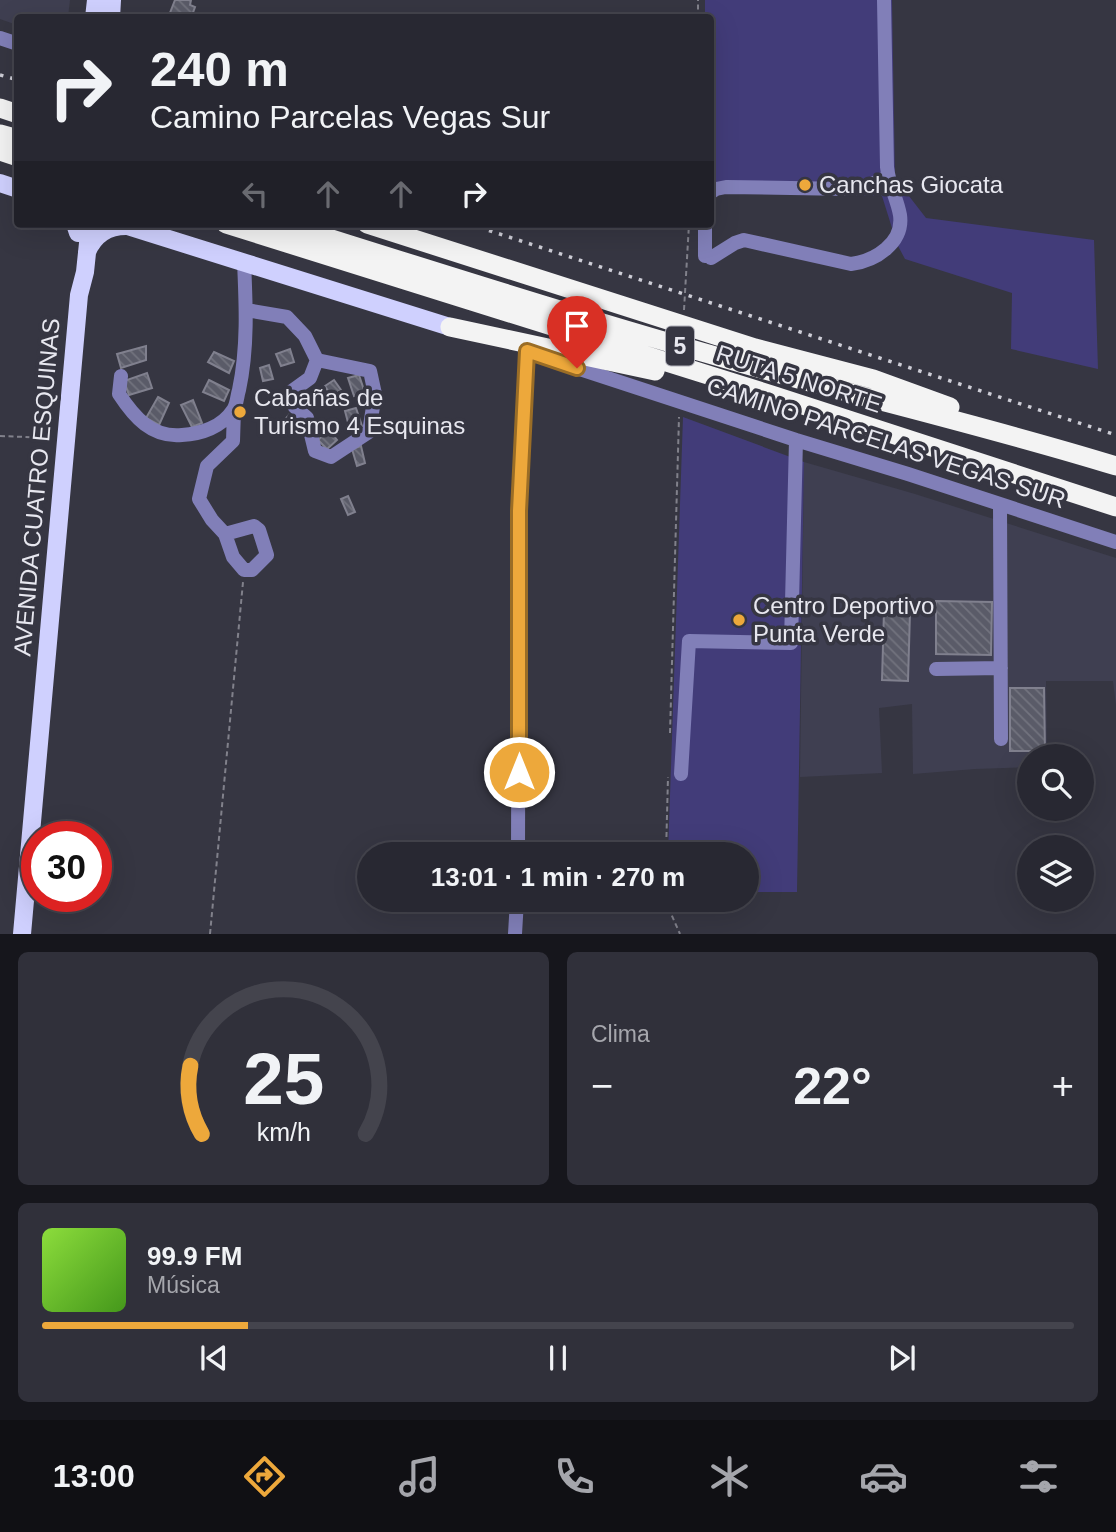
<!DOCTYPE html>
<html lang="es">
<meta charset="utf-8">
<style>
body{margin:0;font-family:Arial,sans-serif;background:#30303a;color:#f1f3f6;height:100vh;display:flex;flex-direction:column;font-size:26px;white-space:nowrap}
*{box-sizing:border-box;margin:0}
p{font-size:23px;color:#a5a6ac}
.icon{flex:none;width:38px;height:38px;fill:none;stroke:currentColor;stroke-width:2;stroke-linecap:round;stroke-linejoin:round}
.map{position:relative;height:934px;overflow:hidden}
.panel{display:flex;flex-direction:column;gap:18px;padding:18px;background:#16161c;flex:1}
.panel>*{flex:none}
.hud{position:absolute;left:14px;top:14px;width:700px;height:214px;border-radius:7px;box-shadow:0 7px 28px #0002,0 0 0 2px #44444d;background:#282832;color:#f1f3f6;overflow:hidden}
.tools{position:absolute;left:1017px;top:744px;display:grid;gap:14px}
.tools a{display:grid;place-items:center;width:77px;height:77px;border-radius:50%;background:#282832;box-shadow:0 7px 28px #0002,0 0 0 2px #44444d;font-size:35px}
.speed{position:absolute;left:21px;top:821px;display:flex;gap:14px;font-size:35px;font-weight:700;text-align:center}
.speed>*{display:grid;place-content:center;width:91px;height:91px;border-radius:50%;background:#282832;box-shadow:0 7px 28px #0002,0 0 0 2px #44444d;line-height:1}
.speed .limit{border:10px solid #d22;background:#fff;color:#111}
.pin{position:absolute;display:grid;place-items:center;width:60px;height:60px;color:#fff;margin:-72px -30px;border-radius:50% 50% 50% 0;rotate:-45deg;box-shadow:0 0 7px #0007}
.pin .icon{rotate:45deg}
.me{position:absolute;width:77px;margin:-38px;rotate:0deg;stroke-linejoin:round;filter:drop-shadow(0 0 5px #0008)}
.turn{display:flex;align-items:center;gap:24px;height:147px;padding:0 21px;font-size:32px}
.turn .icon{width:91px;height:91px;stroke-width:2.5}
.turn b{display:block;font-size:49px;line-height:60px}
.lanes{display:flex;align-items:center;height:66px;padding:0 21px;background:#0003;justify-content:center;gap:35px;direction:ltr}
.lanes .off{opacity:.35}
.big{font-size:52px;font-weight:600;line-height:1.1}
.panel .widget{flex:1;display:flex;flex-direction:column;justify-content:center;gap:10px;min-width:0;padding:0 24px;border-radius:10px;background:#30303a}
.panel .dial{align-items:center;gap:0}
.dial svg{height:182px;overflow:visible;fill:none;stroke:#44444d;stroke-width:7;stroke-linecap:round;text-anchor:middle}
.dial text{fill:#f1f3f6;stroke:none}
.song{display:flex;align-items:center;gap:21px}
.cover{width:84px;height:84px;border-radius:10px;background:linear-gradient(135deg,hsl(90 70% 55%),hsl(100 70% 35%))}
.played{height:7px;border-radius:4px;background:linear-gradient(90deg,#eda83b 20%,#44444d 20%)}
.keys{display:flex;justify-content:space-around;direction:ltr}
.heat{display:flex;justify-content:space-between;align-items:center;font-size:38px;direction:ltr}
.panel .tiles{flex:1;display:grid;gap:18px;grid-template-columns:1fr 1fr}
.widget:last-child{grid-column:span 2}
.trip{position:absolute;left:357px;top:842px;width:402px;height:70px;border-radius:35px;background:#282832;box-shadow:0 7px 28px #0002,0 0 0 2px #44444d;font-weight:600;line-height:70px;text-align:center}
.tab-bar{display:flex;height:112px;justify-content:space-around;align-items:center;background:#101014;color:#a5a6ac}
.tab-bar .icon{width:49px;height:49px}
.tab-bar .current{color:#eda83b}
.tab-bar b{font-size:32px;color:#f1f3f6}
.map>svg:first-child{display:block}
</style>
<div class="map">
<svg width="1116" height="934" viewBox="0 0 1116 934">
<defs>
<pattern id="building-back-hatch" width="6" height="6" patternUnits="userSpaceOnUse" patternTransform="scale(1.75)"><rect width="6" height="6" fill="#5a5b68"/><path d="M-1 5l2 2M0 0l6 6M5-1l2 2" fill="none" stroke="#72737e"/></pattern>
</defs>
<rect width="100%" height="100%" fill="#363642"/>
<path fill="#3f3f51" d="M0 0H70L68 17 18 18 17 25 0 19Z
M804 462 915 494 1116 558V705L1113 681H1046L1047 756H1029V767L975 769 913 774 912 704 879 708 882 773 800 777Z"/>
<path fill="#423c79" d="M705 0H892L895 178 926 218 1094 240 1098 369 1011 349 1012 293 905 259 897 244 882 196 711 191 710 18H705Z
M683 417 804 462 797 892H747V854H668Z"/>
<path fill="url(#building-back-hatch)" stroke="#80808e" stroke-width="2" d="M175 0H191L190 5 195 7 191 18H168Z
M146 346V360L121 368 117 354Z
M290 349 294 362 281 366 276 354Z
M214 352 234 361 229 373 208 362Z
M269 365 273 379 263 381 260 368Z
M147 373 152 388 129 395 124 381Z
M359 375 365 393 354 396 348 378Z
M209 380 229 390 224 401 203 392Z
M334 380 341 390 331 396 325 386Z
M158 397 169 403 159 425 146 418Z
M193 400 202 423 192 427 181 405Z
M356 408 362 426 350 430 345 411Z
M289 415 299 424 291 433 281 424Z
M329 430 337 440 327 449 318 440Z
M361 446 365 463 357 466 352 449Z
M348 496 355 512 348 515 341 499Z
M936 601 992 602 991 655 936 654Z
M884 611 910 612 908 681 882 680Z
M1010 688H1044L1045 751H1010Z"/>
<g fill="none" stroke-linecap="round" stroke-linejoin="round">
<path stroke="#81818b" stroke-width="2" stroke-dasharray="5 3.5" stroke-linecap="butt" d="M698 18V0
M684 310 689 224
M0 436 51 438
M670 733 679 417
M666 854 668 777
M665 900 680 934
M210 934 243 582"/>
<path stroke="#817fb8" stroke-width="14" d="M0 38 18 44
M710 193 716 189 726 187 848 189 865 187 888 177
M705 256V224
M711 258 735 243 744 240 851 264C875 261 904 243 900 215 897 198 889 186 887 167L884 0
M246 310 287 317 305 336 317 360 370 371 375 394 369 432 331 457 315 451 307 418 294 406 292 391 310 378 317 360
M525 351 796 440 908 474 1116 542
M121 376 119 394C134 417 152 438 182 435 201 434 222 427 233 410 237 405 237 396 239 390 248 348 246 305 244 262
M1000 504 1001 739
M225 534 233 557 244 570H252L267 555 259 530 254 526 225 534 212 520 199 499 207 466 233 441 234 410
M936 669 1001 668
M681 774 689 641 791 643 796 440
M518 854 519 485 527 351
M515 934 517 900"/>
<path stroke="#cfd0fe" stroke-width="18" d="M94 18 96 0
M111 18 112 0
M0 183 18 189
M75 224 78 233
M121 224 450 327
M87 252C94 235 108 226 126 226
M22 934 79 295 85 272 90 224"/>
<path stroke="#f3f3f3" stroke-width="19" d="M0 108 18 114
M0 134 18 139
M0 151 18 157
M226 224 775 396 1116 507
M284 224C437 272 590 321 744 364 868 399 993 428 1116 466
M367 224 755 348 873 379 950 407
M450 327 655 371"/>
<path stroke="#cdcdd6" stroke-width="3.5" stroke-dasharray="3.5 7" stroke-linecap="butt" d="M0 75 18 80
M469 224 1116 435"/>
</g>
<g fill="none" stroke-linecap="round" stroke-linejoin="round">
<g stroke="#9a6d26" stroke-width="18">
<path id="route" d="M519 772V511L527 351 577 368"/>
</g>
<use href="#route" stroke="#eda83b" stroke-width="12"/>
</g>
<g fill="#eda83b" stroke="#363642" stroke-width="2.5">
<circle cx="805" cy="185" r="7"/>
<circle cx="240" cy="412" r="7"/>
<circle cx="739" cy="620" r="7"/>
</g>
<g text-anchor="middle" stroke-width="7" stroke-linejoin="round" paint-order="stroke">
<rect fill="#363642" stroke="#b2b2bb" stroke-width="2" x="666" y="326.5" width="28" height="39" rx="5"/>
<g font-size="23" font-weight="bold" fill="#e7e7ef">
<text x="680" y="354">5</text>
</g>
<g font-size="24" fill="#e7e7ef" stroke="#363642" text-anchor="start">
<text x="819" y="193">Canchas Giocata</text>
<text x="254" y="406">Cabañas de<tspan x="254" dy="28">Turismo 4 Esquinas</tspan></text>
<text x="753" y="614">Centro Deportivo<tspan x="753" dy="28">Punta Verde</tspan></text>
</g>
<g font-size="24" fill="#e7e7ef" stroke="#363642">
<text transform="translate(799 379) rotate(18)" y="8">RUTA 5 NORTE</text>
<text transform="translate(886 443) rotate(18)" y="8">CAMINO PARCELAS VEGAS SUR</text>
<text transform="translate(37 487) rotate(-85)" y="8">AVENIDA CUATRO ESQUINAS</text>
</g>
</g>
</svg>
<div class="tools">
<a><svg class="icon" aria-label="search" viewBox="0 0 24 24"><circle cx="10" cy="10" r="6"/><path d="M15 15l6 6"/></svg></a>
<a><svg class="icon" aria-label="layers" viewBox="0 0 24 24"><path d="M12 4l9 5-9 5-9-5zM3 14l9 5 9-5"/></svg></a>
</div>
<div class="speed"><div class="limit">30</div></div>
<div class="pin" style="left:577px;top:368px;background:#d93025"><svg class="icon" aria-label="arrive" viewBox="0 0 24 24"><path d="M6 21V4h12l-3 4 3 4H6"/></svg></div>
<svg class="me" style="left:519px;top:772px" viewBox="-20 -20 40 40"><circle r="17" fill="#eda83b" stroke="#fff" stroke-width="3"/><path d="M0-11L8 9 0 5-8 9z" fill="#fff"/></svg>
<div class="trip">13:01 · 1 min · 270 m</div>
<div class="hud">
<div class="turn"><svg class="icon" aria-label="right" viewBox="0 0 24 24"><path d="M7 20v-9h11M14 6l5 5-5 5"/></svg><div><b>240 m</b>Camino Parcelas Vegas Sur</div></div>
<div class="lanes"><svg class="icon off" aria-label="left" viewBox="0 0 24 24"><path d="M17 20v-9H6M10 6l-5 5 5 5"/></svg><svg class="icon off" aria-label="ahead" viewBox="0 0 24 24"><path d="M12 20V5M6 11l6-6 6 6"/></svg><svg class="icon off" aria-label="ahead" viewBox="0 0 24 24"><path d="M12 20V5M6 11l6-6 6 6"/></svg><svg class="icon" aria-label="right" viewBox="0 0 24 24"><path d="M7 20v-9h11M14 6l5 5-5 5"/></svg></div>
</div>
</div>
<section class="panel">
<div class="tiles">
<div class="widget dial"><svg viewBox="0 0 100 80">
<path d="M14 69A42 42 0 1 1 86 69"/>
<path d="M14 69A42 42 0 0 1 9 39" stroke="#eda83b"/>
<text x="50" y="56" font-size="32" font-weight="700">25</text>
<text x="50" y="72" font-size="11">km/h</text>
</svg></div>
<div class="widget"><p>Clima</p>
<div class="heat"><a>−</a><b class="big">22°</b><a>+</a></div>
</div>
<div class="widget">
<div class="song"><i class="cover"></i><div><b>99.9 FM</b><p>Música</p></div></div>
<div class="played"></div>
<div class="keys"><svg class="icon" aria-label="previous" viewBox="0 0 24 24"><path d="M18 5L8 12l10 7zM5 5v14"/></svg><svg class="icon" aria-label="pause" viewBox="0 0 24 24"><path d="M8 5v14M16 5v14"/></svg><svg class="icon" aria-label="next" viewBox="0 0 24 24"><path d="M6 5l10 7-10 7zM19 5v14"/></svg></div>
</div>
</div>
</section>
<nav class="tab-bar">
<b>13:00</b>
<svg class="icon current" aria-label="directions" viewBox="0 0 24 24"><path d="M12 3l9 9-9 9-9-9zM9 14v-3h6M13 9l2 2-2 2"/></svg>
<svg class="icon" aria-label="music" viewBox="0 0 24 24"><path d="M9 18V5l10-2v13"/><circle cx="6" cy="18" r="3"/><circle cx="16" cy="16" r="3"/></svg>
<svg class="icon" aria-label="phone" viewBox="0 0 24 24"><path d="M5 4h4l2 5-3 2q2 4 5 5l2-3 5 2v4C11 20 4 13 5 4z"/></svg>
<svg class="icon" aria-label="climate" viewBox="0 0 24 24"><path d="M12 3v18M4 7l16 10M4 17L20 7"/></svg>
<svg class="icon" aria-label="car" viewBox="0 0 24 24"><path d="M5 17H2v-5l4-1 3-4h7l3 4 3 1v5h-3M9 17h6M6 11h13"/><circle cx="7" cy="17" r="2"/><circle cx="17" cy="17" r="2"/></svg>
<svg class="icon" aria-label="filters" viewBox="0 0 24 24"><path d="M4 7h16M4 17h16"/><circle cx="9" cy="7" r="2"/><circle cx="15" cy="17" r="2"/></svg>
</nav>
